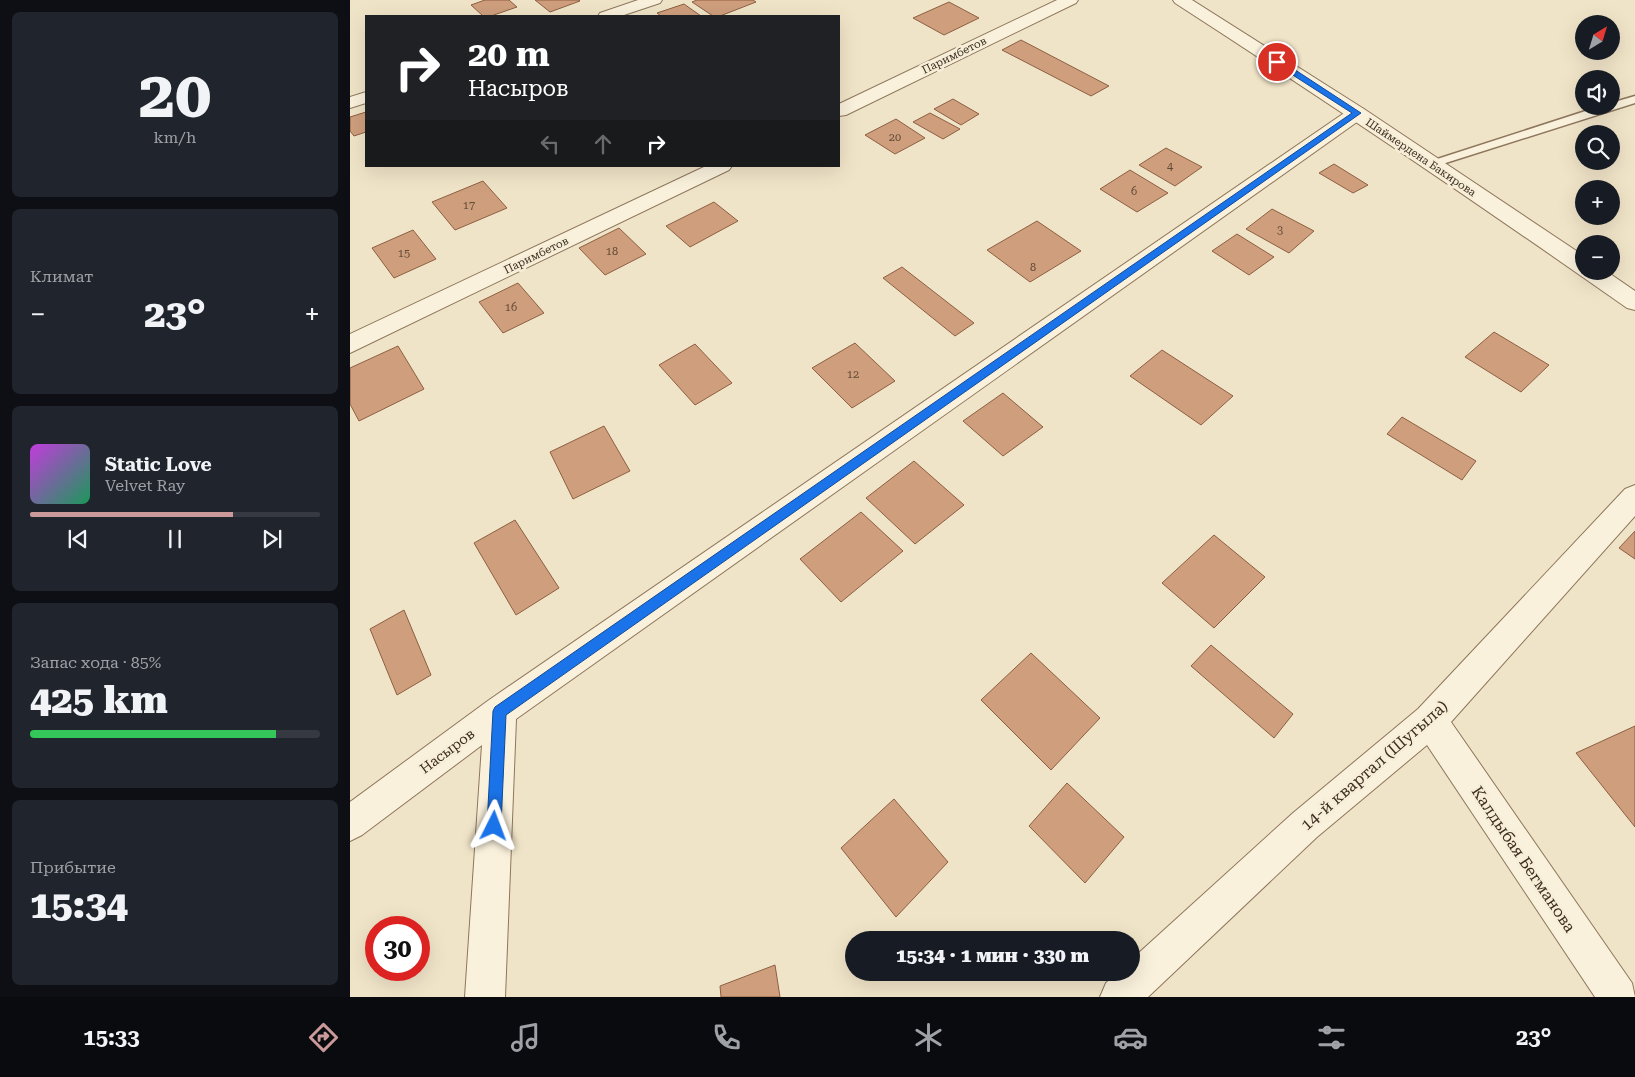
<!DOCTYPE html>
<html lang="ru">
<meta charset="utf-8">
<style>
body{margin:0;font-family:"Roboto Serif",serif;background:#20242c;color:#f1f3f6;height:100vh;display:flex;flex-direction:column;font-size:19px;white-space:nowrap}
*{box-sizing:border-box;margin:0}
p{font-size:16px;color:#9ea1a6}
.icon{flex:none;width:28px;height:28px;fill:none;stroke:currentColor;stroke-width:2;stroke-linecap:round;stroke-linejoin:round}
.map{position:relative;flex:1;overflow:hidden}
.side{display:flex;flex-direction:column;gap:12px;padding:12px;background:#0d0f14;width:350px}
.side>*{flex:none}
.hud{position:absolute;left:15px;top:15px;width:475px;height:152px;border-radius:0px;box-shadow:0 5px 20px #0002;background:#202124;color:#fff;overflow:hidden}
.needle{width:32px;rotate:38deg}
.buttons{position:absolute;left:1225px;top:15px;display:grid;gap:10px}
.buttons a{display:grid;place-items:center;width:45px;height:45px;border-radius:50%;background:#171b24;box-shadow:0 5px 20px #0002;font-size:25px}
.speed{position:absolute;left:15px;top:916px;display:flex;gap:10px;font-size:25px;font-weight:700;text-align:center}
.speed>*{display:grid;place-content:center;width:65px;height:65px;border-radius:50%;background:#171b24;box-shadow:0 5px 20px #0002;line-height:1}
.speed .limit{border:8px solid #d22;background:#fff;color:#111}
.pin{position:absolute;display:grid;place-items:center;width:42px;height:42px;color:#fff;margin:-21px;border:2px solid #fff;border-radius:50%;box-shadow:0 1px 5px #0007}
.me{position:absolute;width:55px;margin:-28px;rotate:3deg;stroke-linejoin:round;filter:drop-shadow(0 0 4px #0008)}
.turn{display:flex;align-items:center;gap:18px;height:105px;padding:0 20px;font-size:22px}
.turn .icon{width:65px;height:65px;stroke-width:2.5}
.turn b{display:block;font-size:35px;line-height:42px}
.lanes{display:flex;align-items:center;height:48px;padding:0 20px;background:#0003;justify-content:center;gap:25px;direction:ltr}
.lanes .off{opacity:.35}
.big{font-size:38px;font-weight:800;line-height:1.1}
.side .widget{flex:1;display:flex;flex-direction:column;justify-content:center;gap:8px;min-width:0;padding:0 18px;border-radius:8px;background:#20242c}
.side .dial{align-items:center;gap:0}
.dial b{font-size:65px;line-height:1}
.song{display:flex;align-items:center;gap:15px}
.cover{width:60px;height:60px;border-radius:8px;background:linear-gradient(135deg,hsl(290 70% 55%),hsl(150 70% 35%))}
.played{height:5px;border-radius:2px;background:linear-gradient(90deg,#cc999b 70%,#363941 70%)}
.keys{display:flex;justify-content:space-around;direction:ltr}
.heat{display:flex;justify-content:space-between;align-items:center;font-size:28px;direction:ltr}
.charge{height:8px;border-radius:4px;background:linear-gradient(90deg,#34c759 85%,#363941 0)}
.trip{position:absolute;left:495px;top:931px;width:295px;height:50px;border-radius:25px;background:#171b24;box-shadow:0 5px 20px #0002;font-weight:800;line-height:50px;text-align:center}
.dock{display:flex;height:80px;justify-content:space-around;align-items:center;background:#090b0e;color:#9ea1a6}
.dock .icon{width:35px;height:35px}
.dock .current{color:#cc999b}
.dock b{font-size:22px;color:#f1f3f6}
main{display:flex;flex:1;min-height:0}
.map>svg:first-child{display:block}
</style>
<main>
<section class="side">
<div class="widget dial"><b>20</b><p>km/h</p></div>
<div class="widget"><p>Климат</p>
<div class="heat"><a>−</a><b class="big">23°</b><a>+</a></div>
</div>
<div class="widget">
<div class="song"><i class="cover"></i><div><b>Static Love</b><p>Velvet Ray</p></div></div>
<div class="played"></div>
<div class="keys"><svg class="icon" aria-label="previous" viewBox="0 0 24 24"><path d="M18 5L8 12l10 7zM5 5v14"/></svg><svg class="icon" aria-label="pause" viewBox="0 0 24 24"><path d="M8 5v14M16 5v14"/></svg><svg class="icon" aria-label="next" viewBox="0 0 24 24"><path d="M6 5l10 7-10 7zM19 5v14"/></svg></div>
</div>
<div class="widget"><p>Запас хода · 85%</p><b class="big">425 km</b><div class="charge"></div></div>
<div class="widget"><p>Прибытие</p><b class="big">15:34</b></div>
</section>
<div class="map">
<svg width="1285" height="997" viewBox="0 0 1285 997">
<rect width="100%" height="100%" fill="#f0e4c8"/>
<path fill="#cf9f7d" stroke="#8d5f41" d="M135 0H159L167 7 141 16H133L121 5Z
M185 0H229L230 1 200 12Z
M347 0H403L406 2 370 16H363L342 2Z
M599 2 629 18 594 35 563 18Z
M334 4 351 16H311L307 13Z
M671 40 759 86 741 96 652 50Z
M603 99 629 114 611 125 584 109Z
M16 112V132L4 136 0 131V117Z
M580 113 610 129 593 139 563 122Z
M546 119 575 138 545 154 515 135Z
M816 148 852 167 825 186 789 165Z
M984 164 1018 185 1003 193 969 173Z
M780 170 818 193 787 212 750 189Z
M133 181 157 208 105 230 82 202Z
M364 202 388 221 340 247 316 226Z
M922 209 964 231 939 253 896 229Z
M687 221 731 251 680 282 637 250Z
M269 228 296 254 255 275 229 248Z
M63 230 86 259 44 278 22 248Z
M887 234 924 257 899 275 862 251Z
M552 267 624 323 605 336 533 278Z
M168 283 194 313 153 333 129 302Z
M1144 332 1199 365 1171 392 1115 357Z
M505 343 545 381 502 408 462 368Z
M345 344 382 383 345 405 309 365Z
M48 346 74 389 9 421 0 404V368Z
M812 350 883 396 851 425 780 376Z
M653 393 693 427 653 456 613 421Z
M1052 417 1126 461 1112 480 1037 434Z
M254 426 280 471 223 499 200 452Z
M564 461 614 505 565 544 516 498Z
M511 512 553 551 491 602 450 559Z
M165 520 209 588 166 615 124 543Z
M1285 531V559L1269 548Z
M864 535 915 577 864 628 812 583Z
M54 610 81 675 47 695 20 629Z
M861 645 943 714 924 738 841 666Z
M681 653 750 718 701 770 631 700Z
M1285 726V827L1226 753Z
M717 783 774 837 735 883 679 826Z
M544 799 598 862 546 917 491 848Z
M425 965 430 997H371L370 986Z"/>
<g fill="none" stroke-linecap="round" stroke-linejoin="round">
<g stroke="#8d765c" stroke-width="3">
<path id="service" d="M1285 96V103L1086 166H1078L1076 164 1078 162 1251 106H1261V103Z"/>
</g>
<g stroke="#8d765c" stroke-width="2">
<path id="minor" d="M288 0H312L310 3 271 16H248L250 13Z
M707 0H728L726 3 496 115 489 116V104Z
M16 92V103L0 108V97Z
M1007 107 1014 109 1016 113 1014 117 166 719 155 997H115L132 745 12 835 0 841V802L139 700 1000 109Z
M356 166H382L379 170 0 353V334Z
M1285 485V516L1101 722 1282 983 1285 997H1245L1077 745 967 837 798 997H750L756 983 768 972H781V960L943 813 1068 709 1275 489Z"/>
</g>
<g stroke="#8d765c" stroke-width="2">
<path id="tertiary" d="M823 0H842L1014 109 1234 256V271H1256L1285 291V310L1277 308C1129 204 978 102 825 3Z"/>
</g>
<use href="#service" fill="#faf1dc" fill-rule="evenodd"/>
<use href="#minor" fill="#faf1dc" fill-rule="evenodd"/>
<use href="#tertiary" fill="#faf1dc" fill-rule="evenodd"/>
</g>
<path fill="#1a73e8" stroke="#114b97" d="M924 60H930L1011 113 156 715 151 826 149 831 144 833 139 831 137 826 143 711 145 707 1002 113 924 63Z"/>
<g text-anchor="middle" stroke-width="5" stroke-linejoin="round" paint-order="stroke">
<g font-size="11" fill="#3d2e20" stroke="#f7eed8">
<text transform="translate(604 55) rotate(-26)" y="4">Паримбетов</text>
<text transform="translate(1071 157) rotate(34)" y="4">Шаймердена Бакирова</text>
<text transform="translate(186 255) rotate(-26)" y="4">Паримбетов</text>
</g>
<g font-size="11" fill="#624a37">
<text x="545" y="141">20</text>
<text x="820" y="170">4</text>
<text x="784" y="195">6</text>
<text x="119" y="209">17</text>
<text x="930" y="234">3</text>
<text x="262" y="255">18</text>
<text x="54" y="257">15</text>
<text x="683" y="271">8</text>
<text x="161" y="311">16</text>
<text x="503" y="378">12</text>
</g>
<g font-size="14" fill="#3d2e20" stroke="#f7eed8">
<text transform="translate(97 751) rotate(-37)" y="5">Насыров</text>
</g>
<g font-size="16" fill="#3d2e20" stroke="#f7eed8">
<text transform="translate(1024 765) rotate(-41)" y="6">14-й квартал (Шугыла)</text>
<text transform="translate(1174 859) rotate(56)" y="6">Калдыбая Бегманова</text>
</g>
</g>
</svg>
<div class="buttons">
<a><svg class="needle" viewBox="-14 -14 28 28"><path d="M0-13l5 13h-10z" fill="#e53935"/><path d="M0 13l5-13h-10z" fill="#9ea1a6"/></svg></a>
<a><svg class="icon" aria-label="sound" viewBox="0 0 24 24"><path d="M4 9h4l5-4v14l-5-4H4zM17 9q2 3 0 6"/></svg></a>
<a><svg class="icon" aria-label="search" viewBox="0 0 24 24"><circle cx="10" cy="10" r="6"/><path d="M15 15l6 6"/></svg></a>
<a>+</a>
<a>−</a>
</div>
<div class="speed"><div class="limit">30</div></div>
<div class="pin" style="left:927px;top:62px;background:#d93025"><svg class="icon" aria-label="arrive" viewBox="0 0 24 24"><path d="M6 21V4h12l-3 4 3 4H6"/></svg></div>
<svg class="me" style="left:144px;top:826px" viewBox="-20 -20 40 40"><path d="M0-17L14 15 0 8-14 15z" fill="#1a73e8" stroke="#fff" stroke-width="4"/></svg>
<div class="trip">15:34 · 1 мин · 330 m</div>
<div class="hud">
<div class="turn"><svg class="icon" aria-label="right" viewBox="0 0 24 24"><path d="M7 20v-9h11M14 6l5 5-5 5"/></svg><div><b>20 m</b>Насыров</div></div>
<div class="lanes"><svg class="icon off" aria-label="left" viewBox="0 0 24 24"><path d="M17 20v-9H6M10 6l-5 5 5 5"/></svg><svg class="icon off" aria-label="ahead" viewBox="0 0 24 24"><path d="M12 20V5M6 11l6-6 6 6"/></svg><svg class="icon" aria-label="right" viewBox="0 0 24 24"><path d="M7 20v-9h11M14 6l5 5-5 5"/></svg></div>
</div>
</div>
</main>
<nav class="dock">
<b>15:33</b>
<svg class="icon current" aria-label="directions" viewBox="0 0 24 24"><path d="M12 3l9 9-9 9-9-9zM9 14v-3h6M13 9l2 2-2 2"/></svg>
<svg class="icon" aria-label="music" viewBox="0 0 24 24"><path d="M9 18V5l10-2v13"/><circle cx="6" cy="18" r="3"/><circle cx="16" cy="16" r="3"/></svg>
<svg class="icon" aria-label="phone" viewBox="0 0 24 24"><path d="M5 4h4l2 5-3 2q2 4 5 5l2-3 5 2v4C11 20 4 13 5 4z"/></svg>
<svg class="icon" aria-label="climate" viewBox="0 0 24 24"><path d="M12 3v18M4 7l16 10M4 17L20 7"/></svg>
<svg class="icon" aria-label="car" viewBox="0 0 24 24"><path d="M5 17H2v-5l4-1 3-4h7l3 4 3 1v5h-3M9 17h6M6 11h13"/><circle cx="7" cy="17" r="2"/><circle cx="17" cy="17" r="2"/></svg>
<svg class="icon" aria-label="filters" viewBox="0 0 24 24"><path d="M4 7h16M4 17h16"/><circle cx="9" cy="7" r="2"/><circle cx="15" cy="17" r="2"/></svg>
<b>23°</b>
</nav>
